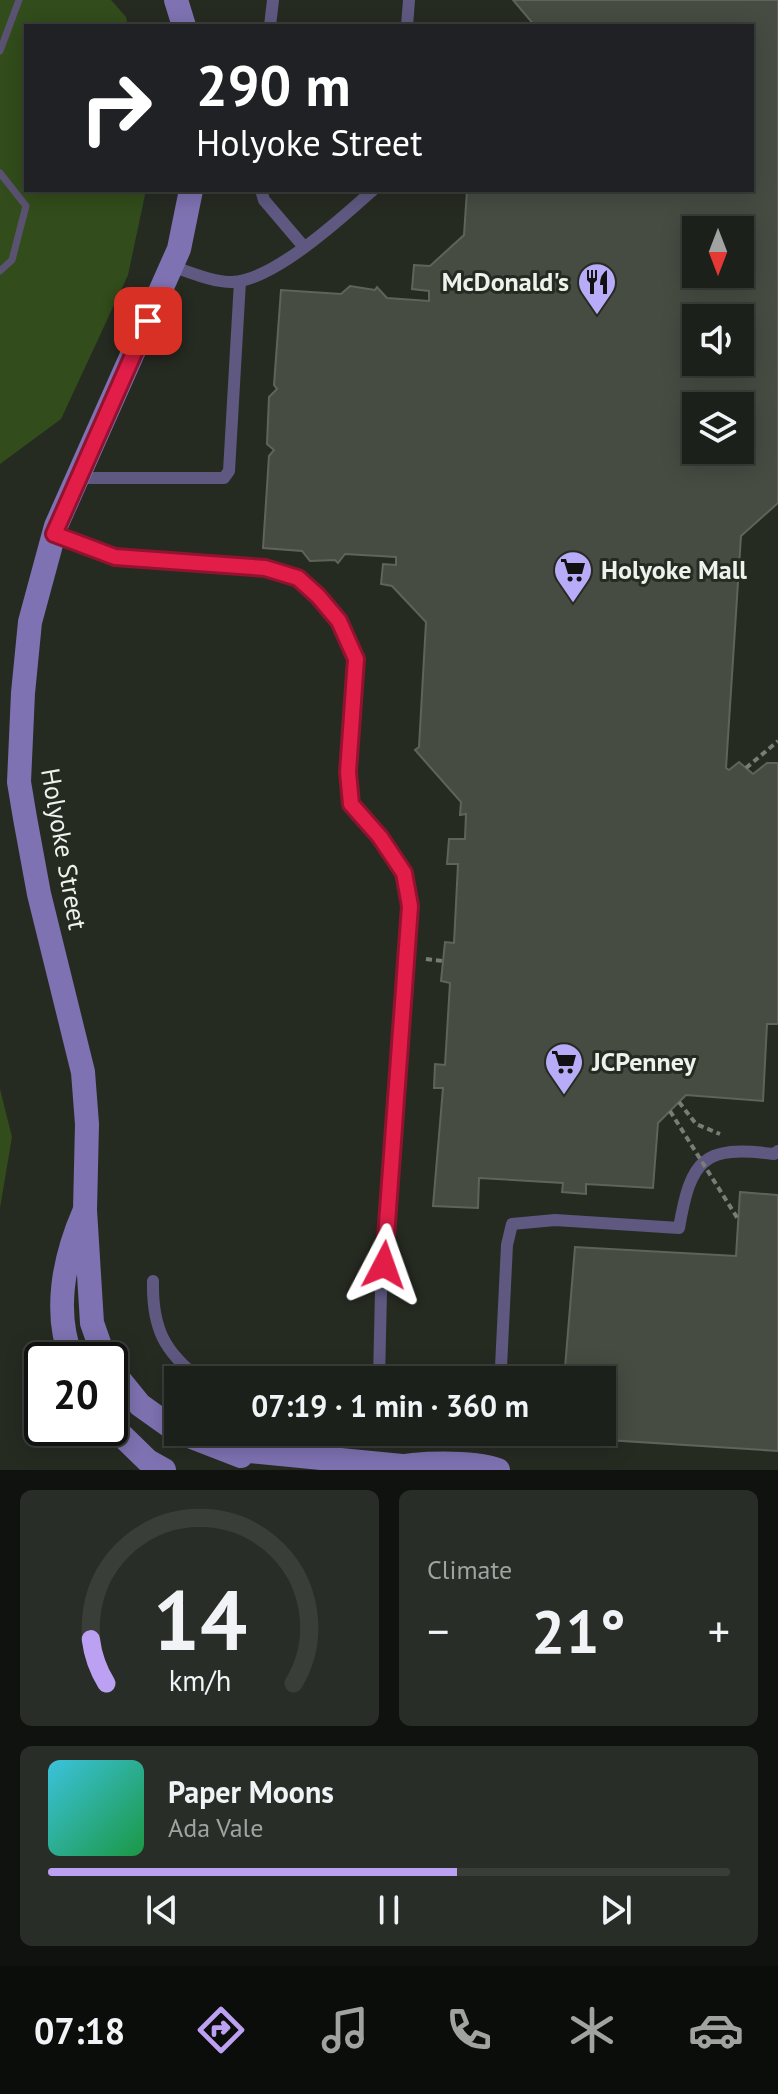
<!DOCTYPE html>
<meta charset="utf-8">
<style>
body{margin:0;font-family:"PT Sans",sans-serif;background:#292d27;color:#f1f3f6;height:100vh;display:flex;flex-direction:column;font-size:30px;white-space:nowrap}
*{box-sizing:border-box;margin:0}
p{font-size:26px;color:#a0a3a2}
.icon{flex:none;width:44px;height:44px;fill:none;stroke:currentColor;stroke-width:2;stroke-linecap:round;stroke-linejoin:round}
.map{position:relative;height:1470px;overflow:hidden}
.sheet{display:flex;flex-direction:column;gap:20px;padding:20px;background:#0f120e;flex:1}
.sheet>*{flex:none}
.banner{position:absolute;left:24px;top:24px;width:730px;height:168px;border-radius:0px;box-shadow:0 4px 20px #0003,0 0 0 2px #3a3e39;background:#202124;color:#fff;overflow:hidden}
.needle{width:52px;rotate:180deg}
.buttons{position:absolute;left:682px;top:216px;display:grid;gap:16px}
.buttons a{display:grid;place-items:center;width:72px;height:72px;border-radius:0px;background:#1c201a;box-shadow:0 4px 20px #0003,0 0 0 2px #3a3e39;font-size:40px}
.speed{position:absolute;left:24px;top:1342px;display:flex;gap:16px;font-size:40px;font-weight:700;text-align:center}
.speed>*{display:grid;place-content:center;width:104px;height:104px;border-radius:50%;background:#1c201a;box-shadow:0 4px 20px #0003,0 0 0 2px #3a3e39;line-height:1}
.speed .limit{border:4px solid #111;border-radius:12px;background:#fff;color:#111}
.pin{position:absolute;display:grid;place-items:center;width:68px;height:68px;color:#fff;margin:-34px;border-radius:16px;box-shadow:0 4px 12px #0006}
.me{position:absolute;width:88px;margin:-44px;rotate:4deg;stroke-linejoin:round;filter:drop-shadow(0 0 6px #0008)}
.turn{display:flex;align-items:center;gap:28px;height:168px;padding:0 40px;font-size:36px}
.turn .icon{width:104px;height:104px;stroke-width:2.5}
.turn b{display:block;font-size:56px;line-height:68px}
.big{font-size:60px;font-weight:800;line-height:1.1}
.sheet .card{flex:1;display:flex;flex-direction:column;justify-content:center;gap:12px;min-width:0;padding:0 28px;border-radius:12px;background:#292d27}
.sheet .dial{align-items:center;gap:0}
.dial svg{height:208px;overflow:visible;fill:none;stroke:#3a3e39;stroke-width:7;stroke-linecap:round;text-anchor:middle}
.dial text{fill:#f1f3f6;stroke:none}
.song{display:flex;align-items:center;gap:24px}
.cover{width:96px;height:96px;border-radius:12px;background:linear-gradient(135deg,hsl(190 70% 55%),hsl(140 70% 35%))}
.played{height:8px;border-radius:4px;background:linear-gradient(90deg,#bca0f2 60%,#3a3e39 60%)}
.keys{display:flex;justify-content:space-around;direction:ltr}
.heat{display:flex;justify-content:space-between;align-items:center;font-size:44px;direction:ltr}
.sheet .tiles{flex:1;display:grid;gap:20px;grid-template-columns:1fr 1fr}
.card:last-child{grid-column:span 2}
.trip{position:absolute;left:164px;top:1366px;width:452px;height:80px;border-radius:0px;background:#1c201a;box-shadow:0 4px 20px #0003,0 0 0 2px #3a3e39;font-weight:800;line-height:80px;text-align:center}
.menu{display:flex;height:128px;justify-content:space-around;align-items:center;background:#0b0d0a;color:#a0a3a2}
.menu .icon{width:56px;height:56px}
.menu .active{color:#bca0f2}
.menu b{font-size:36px;color:#f1f3f6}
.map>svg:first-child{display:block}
</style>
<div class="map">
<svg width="778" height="1470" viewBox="0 0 778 1470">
<rect width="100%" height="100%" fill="#262b22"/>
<path fill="#324c1b" d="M0 0H111L126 17 128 26H26V190H146L128 275 61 419 0 464Z
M0 1089 12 1137 0 1208Z"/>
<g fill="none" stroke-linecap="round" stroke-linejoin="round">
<path stroke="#5a5271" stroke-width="7" d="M0 51 19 0
M0 173 26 206 12 260 0 271"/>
</g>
<path fill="#474c43" stroke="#5e645a" stroke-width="2" fill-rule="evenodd" d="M513 0H778V503L741 536 726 768 729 770 739 762 753 774 767 763H778V1024H767L763 1101 686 1095 658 1123 653 1188 586 1184V1194L562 1192 563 1183 479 1178 478 1208 433 1206 443 1088H434L435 1064 445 1065 450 983 441 981 445 942 454 943 458 864H447L449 839H465L466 814 460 815 461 802 415 750 419 747 426 622 392 586 381 584 383 564 396 565V557L345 554 338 563 335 560 310 561 302 551 263 548 269 456 274 450 267 444 269 397 277 389 274 385 281 290 341 294 350 286 375 290 377 287 387 298 429 301V291L412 289 414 265 430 266 464 235 467 190H752V26H535ZM696 230H740V274H696ZM696 318H740V362H696ZM696 406H740V450H696Z
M740 1192 778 1195V1451L560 1437V1432H602V1380H564L575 1247 736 1256Z"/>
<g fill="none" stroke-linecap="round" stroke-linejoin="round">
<path stroke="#787d75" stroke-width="4" stroke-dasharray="6 4" stroke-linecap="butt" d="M746 768 778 741
M426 959 443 961
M679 1102 696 1124 720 1134"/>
<path stroke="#5f5881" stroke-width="12" d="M270 26 273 0
M407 26 409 0
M261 190 264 200 304 247
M171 266C190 272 212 282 232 282 273 281 343 217 373 190
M78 478H224L229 471 240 281
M54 534 115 557 265 568 298 578 318 596 339 621 356 659 348 772 351 804 380 837 404 873 410 906 381 1291 379 1380
M153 1281C152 1328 164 1352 201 1380
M495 1380 501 1367 507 1245 512 1224 555 1220 679 1228C691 1159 703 1145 774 1154L778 1151"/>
<path stroke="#7e72b2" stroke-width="24" d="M176 0 184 26
M72 1360C53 1312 64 1258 84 1212
M105 1360 92 1323 85 1210 87 1124 83 1072 39 894 25 818 19 782 23 693 30 622 56 526 179 249 191 190
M110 1368 140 1405 178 1432
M110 1424 148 1461 164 1470
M179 1432 241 1456
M229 1449 402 1466
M389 1469C416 1462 472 1461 498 1470"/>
<path stroke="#787d75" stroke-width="4" stroke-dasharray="6 4" stroke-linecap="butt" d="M670 1111 738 1219"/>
</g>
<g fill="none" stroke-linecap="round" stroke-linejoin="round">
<g stroke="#92132f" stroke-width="20">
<path id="route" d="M148 321 54 534 115 557 265 568 298 578 318 596 339 621 356 659 348 772 351 804 380 837 404 873 410 906 384 1265"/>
</g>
<use href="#route" stroke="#e11d48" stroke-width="14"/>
</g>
<defs>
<g id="restaurant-pin" transform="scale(2)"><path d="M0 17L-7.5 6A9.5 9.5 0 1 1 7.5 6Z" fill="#b8abf7" stroke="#262b22"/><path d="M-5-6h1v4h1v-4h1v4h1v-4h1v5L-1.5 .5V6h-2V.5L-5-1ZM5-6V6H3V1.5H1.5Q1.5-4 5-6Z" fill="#111"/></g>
<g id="supermarket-pin" transform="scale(2)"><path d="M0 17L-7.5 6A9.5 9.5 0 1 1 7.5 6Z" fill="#b8abf7" stroke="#262b22"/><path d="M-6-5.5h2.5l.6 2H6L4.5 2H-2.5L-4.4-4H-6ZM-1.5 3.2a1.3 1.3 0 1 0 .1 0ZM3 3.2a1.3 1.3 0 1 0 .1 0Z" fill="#111"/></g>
</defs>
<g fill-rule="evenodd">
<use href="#restaurant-pin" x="597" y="282"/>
<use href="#supermarket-pin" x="573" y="570"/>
<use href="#supermarket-pin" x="564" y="1062"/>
</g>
<g text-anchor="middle" stroke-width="6" stroke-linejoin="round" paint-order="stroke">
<g font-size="26" font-weight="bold" fill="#eef2ec" stroke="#262b22" text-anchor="start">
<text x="569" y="291" text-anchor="end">McDonald's</text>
<text x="601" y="579">Holyoke Mall</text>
<text x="592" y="1071">JCPenney</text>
</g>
<g font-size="26" fill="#eef2ec" stroke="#262b22">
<text transform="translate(64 849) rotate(80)" y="9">Holyoke Street</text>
</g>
</g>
</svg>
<div class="buttons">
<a><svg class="needle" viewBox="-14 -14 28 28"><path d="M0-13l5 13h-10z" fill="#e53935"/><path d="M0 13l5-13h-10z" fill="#a0a3a2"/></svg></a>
<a><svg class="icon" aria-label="sound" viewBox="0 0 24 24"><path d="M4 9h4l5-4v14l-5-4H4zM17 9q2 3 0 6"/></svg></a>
<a><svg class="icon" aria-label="layers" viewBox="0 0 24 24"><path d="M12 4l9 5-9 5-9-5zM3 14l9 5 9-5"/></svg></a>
</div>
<div class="speed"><div class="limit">20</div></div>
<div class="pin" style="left:148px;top:321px;background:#d93025"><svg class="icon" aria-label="arrive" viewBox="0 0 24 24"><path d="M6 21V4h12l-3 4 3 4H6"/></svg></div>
<svg class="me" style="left:384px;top:1265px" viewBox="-20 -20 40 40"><path d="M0-17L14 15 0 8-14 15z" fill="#e11d48" stroke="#fff" stroke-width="4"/></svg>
<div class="trip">07:19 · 1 min · 360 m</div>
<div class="banner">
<div class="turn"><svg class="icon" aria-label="right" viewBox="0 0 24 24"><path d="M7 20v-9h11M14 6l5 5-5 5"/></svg><div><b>290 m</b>Holyoke Street</div></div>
</div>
</div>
<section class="sheet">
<div class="tiles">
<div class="card dial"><svg viewBox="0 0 100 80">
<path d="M14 69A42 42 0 1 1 86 69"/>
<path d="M14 69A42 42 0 0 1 8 52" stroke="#bca0f2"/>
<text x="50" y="56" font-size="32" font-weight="700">14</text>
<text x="50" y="72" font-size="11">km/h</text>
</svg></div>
<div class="card"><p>Climate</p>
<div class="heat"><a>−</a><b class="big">21°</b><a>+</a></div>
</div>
<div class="card">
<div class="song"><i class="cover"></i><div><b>Paper Moons</b><p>Ada Vale</p></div></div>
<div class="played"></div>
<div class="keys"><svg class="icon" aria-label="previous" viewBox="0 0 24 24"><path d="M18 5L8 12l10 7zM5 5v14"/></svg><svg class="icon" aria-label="pause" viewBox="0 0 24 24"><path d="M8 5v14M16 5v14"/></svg><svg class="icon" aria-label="next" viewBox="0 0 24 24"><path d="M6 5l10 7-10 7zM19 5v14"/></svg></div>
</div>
</div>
</section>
<nav class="menu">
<b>07:18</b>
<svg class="icon active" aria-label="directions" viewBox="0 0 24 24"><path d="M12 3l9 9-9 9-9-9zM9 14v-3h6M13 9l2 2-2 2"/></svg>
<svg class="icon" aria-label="music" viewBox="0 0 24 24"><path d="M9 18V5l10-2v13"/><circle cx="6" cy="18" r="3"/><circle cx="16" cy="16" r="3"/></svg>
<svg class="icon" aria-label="phone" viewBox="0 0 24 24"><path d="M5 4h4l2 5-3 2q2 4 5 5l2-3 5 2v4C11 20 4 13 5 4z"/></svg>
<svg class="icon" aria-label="climate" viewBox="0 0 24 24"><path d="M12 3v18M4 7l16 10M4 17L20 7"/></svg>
<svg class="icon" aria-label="car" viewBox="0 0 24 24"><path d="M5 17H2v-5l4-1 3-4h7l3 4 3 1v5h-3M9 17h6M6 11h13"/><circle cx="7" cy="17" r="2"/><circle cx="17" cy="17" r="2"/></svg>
</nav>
